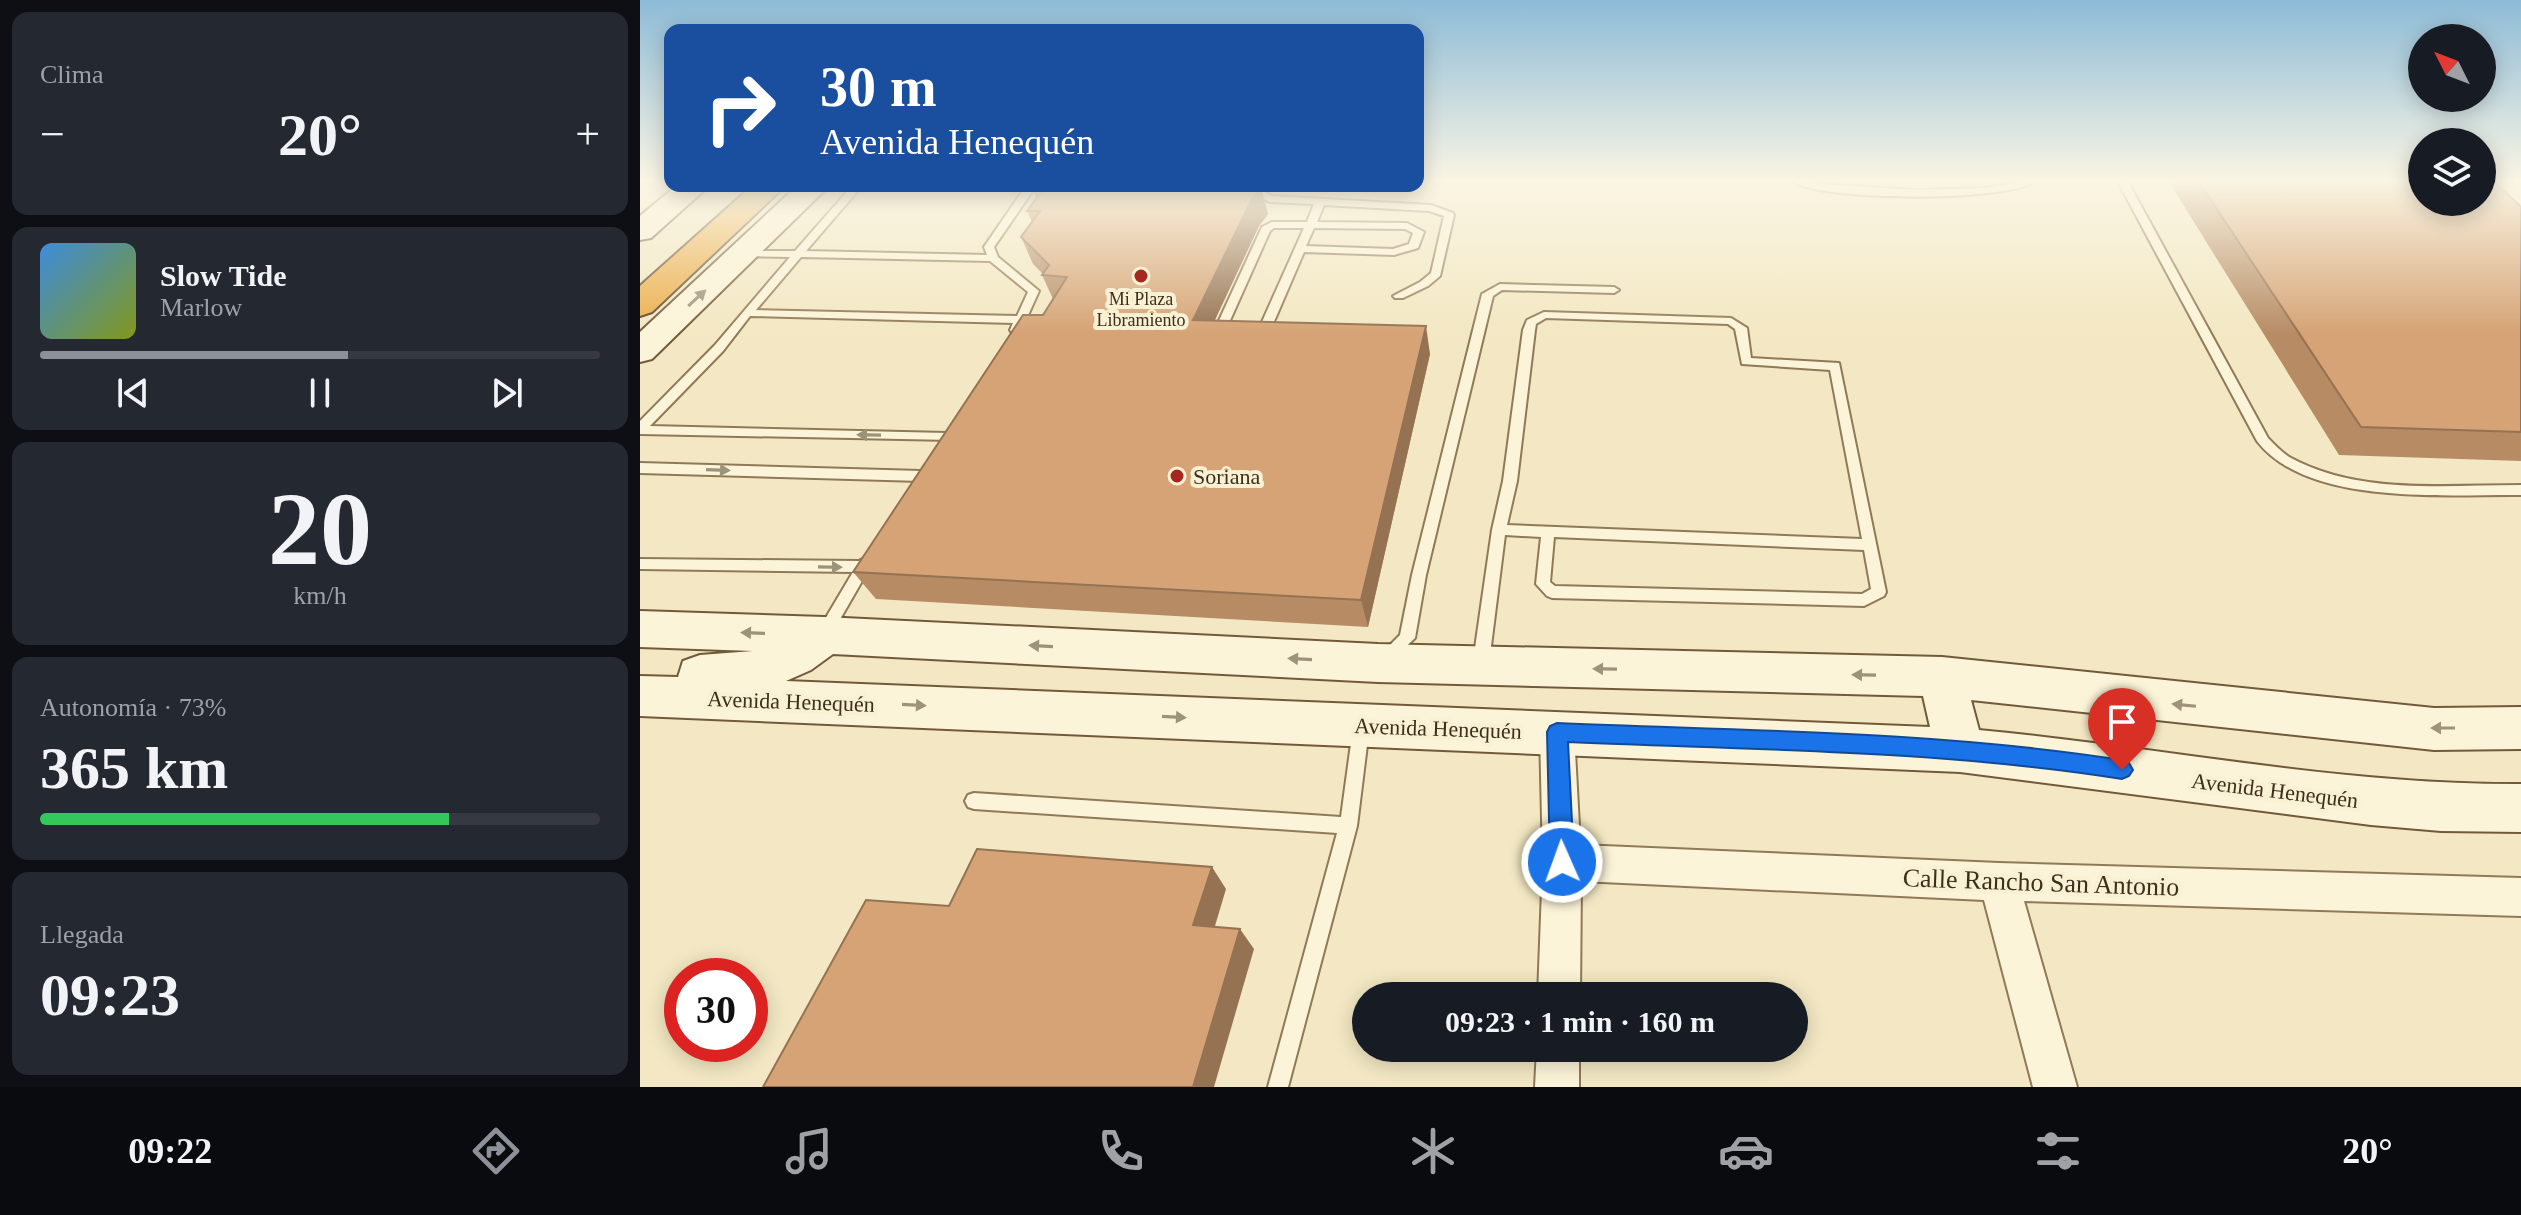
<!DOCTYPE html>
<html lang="es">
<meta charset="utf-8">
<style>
body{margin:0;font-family:"Times New Roman",serif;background:#242831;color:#f1f3f6;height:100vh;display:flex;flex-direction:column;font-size:30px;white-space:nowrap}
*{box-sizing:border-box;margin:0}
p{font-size:26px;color:#9ea1a6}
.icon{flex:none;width:44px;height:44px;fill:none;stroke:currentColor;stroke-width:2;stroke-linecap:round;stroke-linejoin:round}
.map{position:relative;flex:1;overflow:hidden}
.sheet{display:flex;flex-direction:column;gap:12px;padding:12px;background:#0d0f14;width:640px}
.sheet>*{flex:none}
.hud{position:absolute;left:24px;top:24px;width:760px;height:168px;border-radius:16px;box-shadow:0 4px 20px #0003;background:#1a4fa0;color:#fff;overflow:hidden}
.needle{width:52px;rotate:312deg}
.controls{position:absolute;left:1768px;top:24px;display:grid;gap:16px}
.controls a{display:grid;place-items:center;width:88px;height:88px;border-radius:50%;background:#171b24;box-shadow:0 4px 20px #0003;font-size:40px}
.speed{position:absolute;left:24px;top:958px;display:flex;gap:16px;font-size:40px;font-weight:700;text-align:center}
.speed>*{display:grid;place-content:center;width:104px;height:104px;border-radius:50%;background:#171b24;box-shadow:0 4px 20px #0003;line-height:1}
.speed .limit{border:12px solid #d22;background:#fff;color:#111}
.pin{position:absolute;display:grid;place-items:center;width:68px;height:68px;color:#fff;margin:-82px -34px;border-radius:50% 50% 50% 0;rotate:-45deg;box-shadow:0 0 8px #0007}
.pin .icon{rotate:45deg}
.me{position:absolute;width:88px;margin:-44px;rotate:358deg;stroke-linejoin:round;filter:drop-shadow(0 0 6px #0008)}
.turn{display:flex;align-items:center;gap:28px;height:168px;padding:0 24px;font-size:36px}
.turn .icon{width:104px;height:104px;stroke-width:2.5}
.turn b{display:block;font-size:56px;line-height:68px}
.big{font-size:60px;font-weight:700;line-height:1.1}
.sheet .tile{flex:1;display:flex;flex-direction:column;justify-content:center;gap:12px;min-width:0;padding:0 28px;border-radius:16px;background:#242831}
.sheet .dial{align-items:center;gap:0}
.dial b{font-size:104px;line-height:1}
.song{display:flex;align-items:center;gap:24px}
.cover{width:96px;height:96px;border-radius:12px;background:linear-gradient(135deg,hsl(210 70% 55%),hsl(70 70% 35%))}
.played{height:8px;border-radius:4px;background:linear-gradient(90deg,#8c9099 55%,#363941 55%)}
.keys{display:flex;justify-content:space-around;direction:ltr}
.heat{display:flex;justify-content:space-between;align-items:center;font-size:44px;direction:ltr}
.charge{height:12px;border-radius:6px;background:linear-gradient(90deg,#34c759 73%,#363941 0)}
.trip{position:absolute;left:712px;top:982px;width:456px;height:80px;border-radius:40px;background:#171b24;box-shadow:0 4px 20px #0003;font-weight:700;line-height:80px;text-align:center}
.menu{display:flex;height:128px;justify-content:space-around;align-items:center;background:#090b0e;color:#9ea1a6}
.menu .icon{width:56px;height:56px}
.menu .active{color:#8c9099}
.menu b{font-size:36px;color:#f1f3f6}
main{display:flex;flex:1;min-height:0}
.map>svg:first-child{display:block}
</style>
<main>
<section class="sheet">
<div class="tile"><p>Clima</p>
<div class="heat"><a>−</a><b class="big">20°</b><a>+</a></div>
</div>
<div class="tile">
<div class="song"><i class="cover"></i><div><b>Slow Tide</b><p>Marlow</p></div></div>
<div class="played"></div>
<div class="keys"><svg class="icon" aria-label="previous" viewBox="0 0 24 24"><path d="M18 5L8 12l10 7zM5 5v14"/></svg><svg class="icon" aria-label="pause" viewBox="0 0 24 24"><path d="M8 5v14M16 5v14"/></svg><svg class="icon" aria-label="next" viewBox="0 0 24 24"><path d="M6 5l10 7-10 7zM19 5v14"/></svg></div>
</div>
<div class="tile dial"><b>20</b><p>km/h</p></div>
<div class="tile"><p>Autonomía · 73%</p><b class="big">365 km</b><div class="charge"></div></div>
<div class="tile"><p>Llegada</p><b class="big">09:23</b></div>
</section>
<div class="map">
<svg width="1881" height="1087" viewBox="0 0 1881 1087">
<rect width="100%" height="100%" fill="#f3e8c3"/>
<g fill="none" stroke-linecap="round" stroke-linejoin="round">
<g stroke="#907957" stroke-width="4">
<path id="lane" d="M1153 182 1276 190 1346 188 1381 182H1394C1363 202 1185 201 1153 182Z
M1478 182H1488L1628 438C1635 445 1642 453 1651 458 1720 495 1806 485 1881 485V495C1806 494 1668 507 1617 441Z
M212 186H222L166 251 347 255 344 247 386 186H396L354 247 358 257 399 291 380 333H372L370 330 373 323 110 316 83 351 10 426 307 433 312 434 313 437 312 440 0 434V421L75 345 150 257 105 256 100 253 101 251H155ZM161 257 350 261 388 292 377 316 116 310Z
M615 186H625L626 193 632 196 791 205 813 213 814 215 800 276 788 286 763 298H755L753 296 780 282 791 273 804 216 789 211 684 205 677 222 767 223 784 232 778 248 754 255 664 252 633 324 614 333 608 329 622 322 664 228H634L630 231 588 325 599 331 593 335 576 327 622 227 632 222H667L674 204 630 202 618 196ZM674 228 765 229 773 233 769 244 753 249 666 246Z
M860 284 974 287 979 290 974 293 862 290 853 296 786 575 775 638 753 659 748 661 743 659 740 655 760 635 772 575 842 294Z
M904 312 1091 318 1107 328 1111 358 1199 363 1246 592 1244 596 1224 606 912 598 907 596 896 584 901 537 865 535 849 662 846 667 841 668 836 667 833 662 852 530 863 481 883 330 887 320ZM906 318 1088 324 1095 329 1102 364 1190 370 1222 539 867 525 877 481 895 330 896 324ZM914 537 1224 550 1231 589 1222 594 915 586 910 582Z
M0 463 281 471 288 476 281 481 0 473Z
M226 557 231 558 233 562 191 635 186 637 181 635 178 631 213 572 0 569V559L219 561Z
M721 722 727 724 729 729 717 826 648 1087H628L697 833 334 809 328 807 325 801 328 795 334 793 701 817 713 729 715 724Z"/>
</g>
<g stroke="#907957" stroke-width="4">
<path id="street" d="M917 717 929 721 934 732 940 845 1359 863 1881 878V916L1384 901 1437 1087H1393L1344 900 941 881 940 996H898L903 862 900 732 905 721Z
M897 1048H939V1087H895Z"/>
</g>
<g stroke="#72593a" stroke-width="4">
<path id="secondary" d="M36 186H69L11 238 0 240V216Z
M157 186H189L12 359 0 362V332Z
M0 611 184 617 738 644 1302 657 1794 708 1881 707V749L1794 750 1331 700 1339 730C1520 747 1699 785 1881 784V832L1801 831 1731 825 1320 772 0 716V676L38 677 43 661 60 655 113 651 0 647ZM193 654 738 682 1283 696 1290 727 146 681 171 670Z"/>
</g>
<g stroke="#5d462c" stroke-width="4">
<path id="highway" d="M112 186H145L12 312 0 316V286Z"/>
</g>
<use href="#lane" fill="#fcf4d8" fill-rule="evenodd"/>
<use href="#street" fill="#fcf4d8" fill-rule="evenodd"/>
<use href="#secondary" fill="#fcf4d8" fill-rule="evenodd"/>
<use href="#highway" fill="#ebae4b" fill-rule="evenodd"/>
</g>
<path fill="#b78c65" d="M1529 182H1782L1881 207V461L1699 455Z
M394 186H613L628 214 619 226 575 320 790 354 728 627 236 599 213 572 403 315 413 299 402 275 403 274 393 264 381 237 392 222 387 211 396 197 392 188Z"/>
<path fill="#957252" d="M621 187 628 214 619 226 562 347 553 320 612 199Z
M786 326 790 354 728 627 721 600Z
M572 867 586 889 569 946 553 925Z
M600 929 614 949 574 1087H553Z"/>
<path fill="#d5a375" stroke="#957252" stroke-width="2" d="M1559 182H1782V202H1842V182H1855L1881 207V432L1721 427Z
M394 186H601L621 187 612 199 553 320 786 326 721 600 213 572 383 315H403L427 277 402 275 409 265 381 237 400 211H387L400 193 392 188Z
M337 849 572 867 553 925 600 929 553 1087H123L226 900 309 906Z"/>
<defs><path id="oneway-solid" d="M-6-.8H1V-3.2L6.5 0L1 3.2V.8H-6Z" transform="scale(2)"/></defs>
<g fill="#9d927a">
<use href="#oneway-solid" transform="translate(57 298) rotate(-43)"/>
<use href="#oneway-solid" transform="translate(229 435) rotate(-179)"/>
<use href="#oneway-solid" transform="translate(78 470) rotate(2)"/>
<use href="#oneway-solid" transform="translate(190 567) rotate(1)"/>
<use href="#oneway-solid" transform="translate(113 633) rotate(-178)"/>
<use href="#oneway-solid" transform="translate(401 646) rotate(-177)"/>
<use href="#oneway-solid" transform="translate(660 659) rotate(-177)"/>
<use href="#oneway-solid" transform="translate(965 669) rotate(-179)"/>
<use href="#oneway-solid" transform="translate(1224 675) rotate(-179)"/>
<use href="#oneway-solid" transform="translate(274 705) rotate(3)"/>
<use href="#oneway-solid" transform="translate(1544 705) rotate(-174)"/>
<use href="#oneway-solid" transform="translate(534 717) rotate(3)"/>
<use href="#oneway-solid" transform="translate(1803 728) rotate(-180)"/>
</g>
<linearGradient id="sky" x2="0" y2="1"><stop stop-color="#8dbbd7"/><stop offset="0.54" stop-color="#faf5e4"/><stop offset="1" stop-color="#faf5e4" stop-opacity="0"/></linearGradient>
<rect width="1881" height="334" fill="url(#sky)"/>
<path fill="#1a73e8" stroke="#114b97" stroke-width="2" d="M917 723C1105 731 1296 731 1482 760L1489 763 1493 770 1489 776 1482 779C1299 750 1113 750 928 742L934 862 930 870 922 873 914 870 910 862 907 732 910 726Z"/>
<g fill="#a62720" stroke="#f9f1d4" stroke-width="3">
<circle cx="501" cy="276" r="8"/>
<circle cx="537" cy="476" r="8"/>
</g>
<g text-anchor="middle" stroke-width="8" stroke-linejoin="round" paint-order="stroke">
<g font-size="18" fill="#3e2f1d" stroke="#f9f1d4">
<text x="501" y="305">Mi Plaza<tspan x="501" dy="21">Libramiento</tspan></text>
</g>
<g font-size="22" fill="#3e2f1d" stroke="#f9f1d4" text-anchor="start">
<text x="553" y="484">Soriana</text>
</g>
<g font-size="22" fill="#3e2f1d" stroke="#f9f1d4">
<text transform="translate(151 701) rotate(2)" y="8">Avenida Henequén</text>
<text transform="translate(798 728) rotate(2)" y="8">Avenida Henequén</text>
<text transform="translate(1635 790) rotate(7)" y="8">Avenida Henequén</text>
</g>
<g font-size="26" fill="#3e2f1d" stroke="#f9f1d4">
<text transform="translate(1401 882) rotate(2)" y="9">Calle Rancho San Antonio</text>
</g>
</g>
</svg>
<div class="controls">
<a><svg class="needle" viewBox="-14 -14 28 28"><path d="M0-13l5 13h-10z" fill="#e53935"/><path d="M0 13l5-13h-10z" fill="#9ea1a6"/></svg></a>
<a><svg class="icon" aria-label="layers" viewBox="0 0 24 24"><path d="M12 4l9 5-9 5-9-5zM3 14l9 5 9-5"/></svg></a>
</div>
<div class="speed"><div class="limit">30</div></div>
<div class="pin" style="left:1482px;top:770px;background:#d93025"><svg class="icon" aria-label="arrive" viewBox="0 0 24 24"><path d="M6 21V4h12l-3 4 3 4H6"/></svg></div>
<svg class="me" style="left:922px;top:862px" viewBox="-20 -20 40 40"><circle r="17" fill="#1a73e8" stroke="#fff" stroke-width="3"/><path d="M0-11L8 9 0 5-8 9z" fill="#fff"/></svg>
<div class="trip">09:23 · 1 min · 160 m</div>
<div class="hud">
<div class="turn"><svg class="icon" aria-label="right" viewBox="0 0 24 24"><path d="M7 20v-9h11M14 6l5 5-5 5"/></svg><div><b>30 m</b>Avenida Henequén</div></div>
</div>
</div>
</main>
<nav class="menu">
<b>09:22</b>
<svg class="icon active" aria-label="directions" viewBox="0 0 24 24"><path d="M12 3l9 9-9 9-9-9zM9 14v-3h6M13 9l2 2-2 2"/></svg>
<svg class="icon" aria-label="music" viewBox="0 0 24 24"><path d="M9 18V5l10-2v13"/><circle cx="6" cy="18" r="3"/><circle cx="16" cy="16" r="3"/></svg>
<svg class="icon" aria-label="phone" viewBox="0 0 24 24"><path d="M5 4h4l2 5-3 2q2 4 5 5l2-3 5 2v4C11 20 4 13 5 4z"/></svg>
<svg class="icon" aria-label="climate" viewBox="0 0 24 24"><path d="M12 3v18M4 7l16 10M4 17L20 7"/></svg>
<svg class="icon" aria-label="car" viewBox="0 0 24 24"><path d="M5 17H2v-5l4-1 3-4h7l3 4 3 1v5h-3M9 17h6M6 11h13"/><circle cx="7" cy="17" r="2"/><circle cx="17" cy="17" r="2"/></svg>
<svg class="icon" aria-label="filters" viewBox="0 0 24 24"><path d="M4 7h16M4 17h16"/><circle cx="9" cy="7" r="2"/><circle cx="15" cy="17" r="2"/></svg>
<b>20°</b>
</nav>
